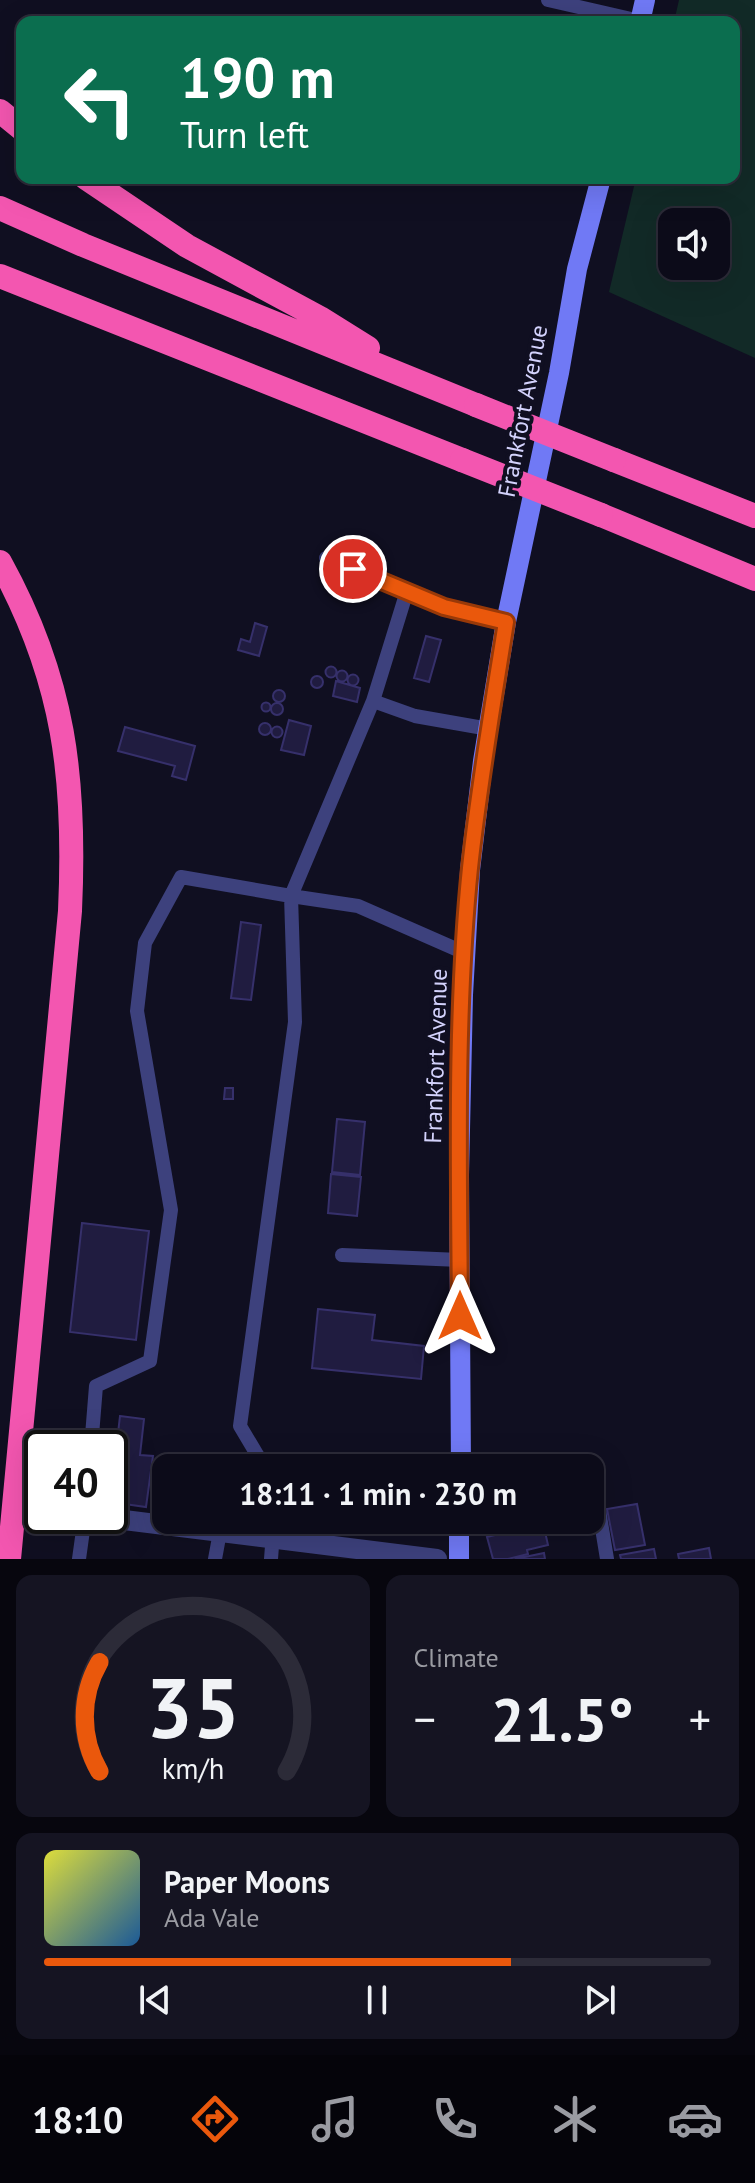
<!DOCTYPE html>
<meta charset="utf-8">
<style>
body{margin:0;font-family:"PT Sans",sans-serif;background:#151422;color:#f1f3f6;height:100vh;display:flex;flex-direction:column;font-size:30px;white-space:nowrap}
*{box-sizing:border-box;margin:0}
p{font-size:26px;color:#9a9ba2}
.icon{flex:none;width:44px;height:44px;fill:none;stroke:currentColor;stroke-width:2;stroke-linecap:round;stroke-linejoin:round}
.map{position:relative;height:1559px;overflow:hidden}
.side{display:flex;flex-direction:column;gap:16px;padding:16px;background:#07060e;flex:1}
.side>*{flex:none}
.hud{position:absolute;left:16px;top:16px;width:724px;height:168px;border-radius:16px;box-shadow:0 8px 32px #0002,0 0 0 2px #2c2b38;background:#0b6e4f;color:#fff;overflow:hidden}
.controls{position:absolute;left:658px;top:208px;display:grid;gap:16px}
.controls a{display:grid;place-items:center;width:72px;height:72px;border-radius:16px;background:#0c0b19;box-shadow:0 8px 32px #0002,0 0 0 2px #2c2b38;font-size:40px}
.speed{position:absolute;left:24px;top:1430px;display:flex;gap:16px;font-size:40px;font-weight:700;text-align:center}
.speed>*{display:grid;place-content:center;width:104px;height:104px;border-radius:50%;background:#0c0b19;box-shadow:0 8px 32px #0002,0 0 0 2px #2c2b38;line-height:1}
.speed .limit{border:4px solid #111;border-radius:12px;background:#fff;color:#111}
.pin{position:absolute;display:grid;place-items:center;width:68px;height:68px;color:#fff;margin:-34px;border:4px solid #fff;border-radius:50%;box-shadow:0 2px 8px #0007}
.me{position:absolute;width:88px;margin:-44px;rotate:0deg;stroke-linejoin:round;filter:drop-shadow(0 0 6px #0008)}
.turn{display:flex;align-items:center;gap:28px;height:168px;padding:0 32px;font-size:36px}
.turn .icon{width:104px;height:104px;stroke-width:2.5}
.turn b{display:block;font-size:56px;line-height:68px}
.big{font-size:60px;font-weight:700;line-height:1.1}
.side .card{flex:1;display:flex;flex-direction:column;justify-content:center;gap:12px;min-width:0;padding:0 28px;border-radius:16px;background:#151422}
.side .dial{align-items:center;gap:0}
.dial svg{height:208px;overflow:visible;fill:none;stroke:#2c2b38;stroke-width:7;stroke-linecap:round;text-anchor:middle}
.dial text{fill:#f1f3f6;stroke:none}
.song{display:flex;align-items:center;gap:24px}
.cover{width:96px;height:96px;border-radius:12px;background:linear-gradient(135deg,hsl(60 70% 55%),hsl(210 70% 35%))}
.played{height:8px;border-radius:4px;background:linear-gradient(90deg,#ea580c 70%,#2c2b38 70%)}
.keys{display:flex;justify-content:space-around;direction:ltr}
.heat{display:flex;justify-content:space-between;align-items:center;font-size:44px;direction:ltr}
.side .tiles{flex:1;display:grid;gap:16px;grid-template-columns:1fr 1fr}
.card:last-child{grid-column:span 2}
.trip{position:absolute;left:152px;top:1454px;width:452px;height:80px;border-radius:16px;background:#0c0b19;box-shadow:0 8px 32px #0002,0 0 0 2px #2c2b38;font-weight:700;line-height:80px;text-align:center}
.dock{display:flex;height:128px;justify-content:space-around;align-items:center;background:#05040a;color:#9a9ba2}
.dock .icon{width:56px;height:56px}
.dock .on{color:#ea580c}
.dock b{font-size:36px;color:#f1f3f6}
.map>svg:first-child{display:block}
</style>
<div class="map">
<svg width="755" height="1559" viewBox="0 0 755 1559">
<rect width="100%" height="100%" fill="#100f21"/>
<path fill="#122a27" fill-rule="evenodd" d="M679 0H755V358L609 292 636 178H734V22H674ZM672 222H716V266H672Z"/>
<path fill="#201c40" stroke="#36306b" stroke-width="2" d="M255 623 267 627 259 656 238 650 241 639 250 642Z
M426 636 441 640 429 682 414 678Z
M325.5 672a5.5 5.5 0 1 1 11 0a5.5 5.5 0 1 1-11 0Z
M336.5 676a5.5 5.5 0 1 1 11 0a5.5 5.5 0 1 1-11 0Z
M347.5 680a5.5 5.5 0 1 1 11 0a5.5 5.5 0 1 1-11 0Z
M311 682a6 6 0 1 1 12 0a6 6 0 1 1-12 0Z
M336 681 360 688 357 702 333 696Z
M273 696a6 6 0 1 1 12 0a6 6 0 1 1-12 0Z
M261.5 707a4.5 4.5 0 1 1 9 0a4.5 4.5 0 1 1-9 0Z
M271 709a6 6 0 1 1 12 0a6 6 0 1 1-12 0Z
M289 720 311 726 304 755 281 750Z
M259 729a6 6 0 1 1 12 0a6 6 0 1 1-12 0Z
M271.5 732a5.5 5.5 0 1 1 11 0a5.5 5.5 0 1 1-11 0Z
M125 727 195 746 186 780 172 776 175 766 118 751Z
M241 922 261 925 251 1000 231 998Z
M225 1088H233V1099H224Z
M337 1119 365 1122 360 1175 332 1172Z
M331 1174 361 1177 357 1216 328 1213Z
M82 1223 149 1231 136 1340 70 1332Z
M318 1309 375 1315 372 1340 424 1346 421 1379 312 1368Z
M120 1416 144 1419 140 1455 153 1456 146 1507 110 1502Z
M201 1463 231 1467V1468H200Z
M637 1504 645 1545 615 1550 607 1509Z
M543 1523 548 1545 527 1550 528 1554 508 1559H493L487 1537Z
M709 1548 711 1559H679L678 1554Z
M654 1549 656 1559H621L620 1555Z
M544 1553 545 1559H515Z"/>
<g fill="none" stroke-linecap="round" stroke-linejoin="round">
<path stroke="#3d417d" stroke-width="14" d="M548 0 640 21
M326 558 444 607 506 622
M407 591 373 701 415 716 489 729
M373 701 291 896 358 906 465 953
M342 1255 460 1260
M91 1448 96 1386 150 1361 171 1210 137 1011 145 943 181 877 291 896 295 1022 240 1426 265 1468
M592 1492 598 1504 607 1559
M79 1559 85 1516
M215 1559 220 1532
M271 1559 274 1520"/>
<path stroke="#3d417d" stroke-width="20" d="M590 1492H592
M92 1516 437 1559"/>
<path stroke="#7079f5" stroke-width="20" d="M640 22 645 0
M461 1468 459 1175 463 995 470 870 483 761 506 622 559 373 577 269 601 178
M459 1559V1520"/>
<path stroke="#f356b0" stroke-width="24" d="M0 111 22 129
M86 178 187 246 320 318 368 348
M0 208 83 245 476 405
M0 276 462 460
M614 460 755 516
M601 515 755 579
M0 562C65 680 76 779 70 911L9 1559"/>
<path stroke="#f356b0" stroke-width="24" d="M476 405 614 460
M462 460 601 515"/>
</g>
<g fill="none" stroke-linecap="round" stroke-linejoin="round">
<g stroke="#983908" stroke-width="20">
<path id="route" d="M353 569 444 607 506 622C493 704 479 785 470 868 455 1014 459 1169 460 1316"/>
</g>
<use href="#route" stroke="#ea580c" stroke-width="14"/>
</g>
<g text-anchor="middle" stroke-width="8" stroke-linejoin="round" paint-order="stroke">
<g font-size="24" fill="#d3d2fc" stroke="#100f21">
<text transform="translate(523 411) rotate(-79)" y="8">Frankfort Avenue</text>
<text transform="translate(436 1056) rotate(-88)" y="8">Frankfort Avenue</text>
</g>
</g>
</svg>
<div class="controls">
<a><svg class="icon" aria-label="sound" viewBox="0 0 24 24"><path d="M4 9h4l5-4v14l-5-4H4zM17 9q2 3 0 6"/></svg></a>
</div>
<div class="speed"><div class="limit">40</div></div>
<div class="pin" style="left:353px;top:569px;background:#d93025"><svg class="icon" aria-label="arrive" viewBox="0 0 24 24"><path d="M6 21V4h12l-3 4 3 4H6"/></svg></div>
<svg class="me" style="left:460px;top:1316px" viewBox="-20 -20 40 40"><path d="M0-17L14 15 0 8-14 15z" fill="#ea580c" stroke="#fff" stroke-width="4"/></svg>
<div class="trip">18:11 · 1 min · 230 m</div>
<div class="hud">
<div class="turn"><svg class="icon" aria-label="left" viewBox="0 0 24 24"><path d="M17 20v-9H6M10 6l-5 5 5 5"/></svg><div><b>190 m</b>Turn left</div></div>
</div>
</div>
<section class="side">
<div class="tiles">
<div class="card dial"><svg viewBox="0 0 100 80">
<path d="M14 69A42 42 0 1 1 86 69"/>
<path d="M14 69A42 42 0 0 1 14 27" stroke="#ea580c"/>
<text x="50" y="56" font-size="32" font-weight="700">35</text>
<text x="50" y="72" font-size="11">km/h</text>
</svg></div>
<div class="card"><p>Climate</p>
<div class="heat"><a>−</a><b class="big">21.5°</b><a>+</a></div>
</div>
<div class="card">
<div class="song"><i class="cover"></i><div><b>Paper Moons</b><p>Ada Vale</p></div></div>
<div class="played"></div>
<div class="keys"><svg class="icon" aria-label="previous" viewBox="0 0 24 24"><path d="M18 5L8 12l10 7zM5 5v14"/></svg><svg class="icon" aria-label="pause" viewBox="0 0 24 24"><path d="M8 5v14M16 5v14"/></svg><svg class="icon" aria-label="next" viewBox="0 0 24 24"><path d="M6 5l10 7-10 7zM19 5v14"/></svg></div>
</div>
</div>
</section>
<nav class="dock">
<b>18:10</b>
<svg class="icon on" aria-label="directions" viewBox="0 0 24 24"><path d="M12 3l9 9-9 9-9-9zM9 14v-3h6M13 9l2 2-2 2"/></svg>
<svg class="icon" aria-label="music" viewBox="0 0 24 24"><path d="M9 18V5l10-2v13"/><circle cx="6" cy="18" r="3"/><circle cx="16" cy="16" r="3"/></svg>
<svg class="icon" aria-label="phone" viewBox="0 0 24 24"><path d="M5 4h4l2 5-3 2q2 4 5 5l2-3 5 2v4C11 20 4 13 5 4z"/></svg>
<svg class="icon" aria-label="climate" viewBox="0 0 24 24"><path d="M12 3v18M4 7l16 10M4 17L20 7"/></svg>
<svg class="icon" aria-label="car" viewBox="0 0 24 24"><path d="M5 17H2v-5l4-1 3-4h7l3 4 3 1v5h-3M9 17h6M6 11h13"/><circle cx="7" cy="17" r="2"/><circle cx="17" cy="17" r="2"/></svg>
</nav>
